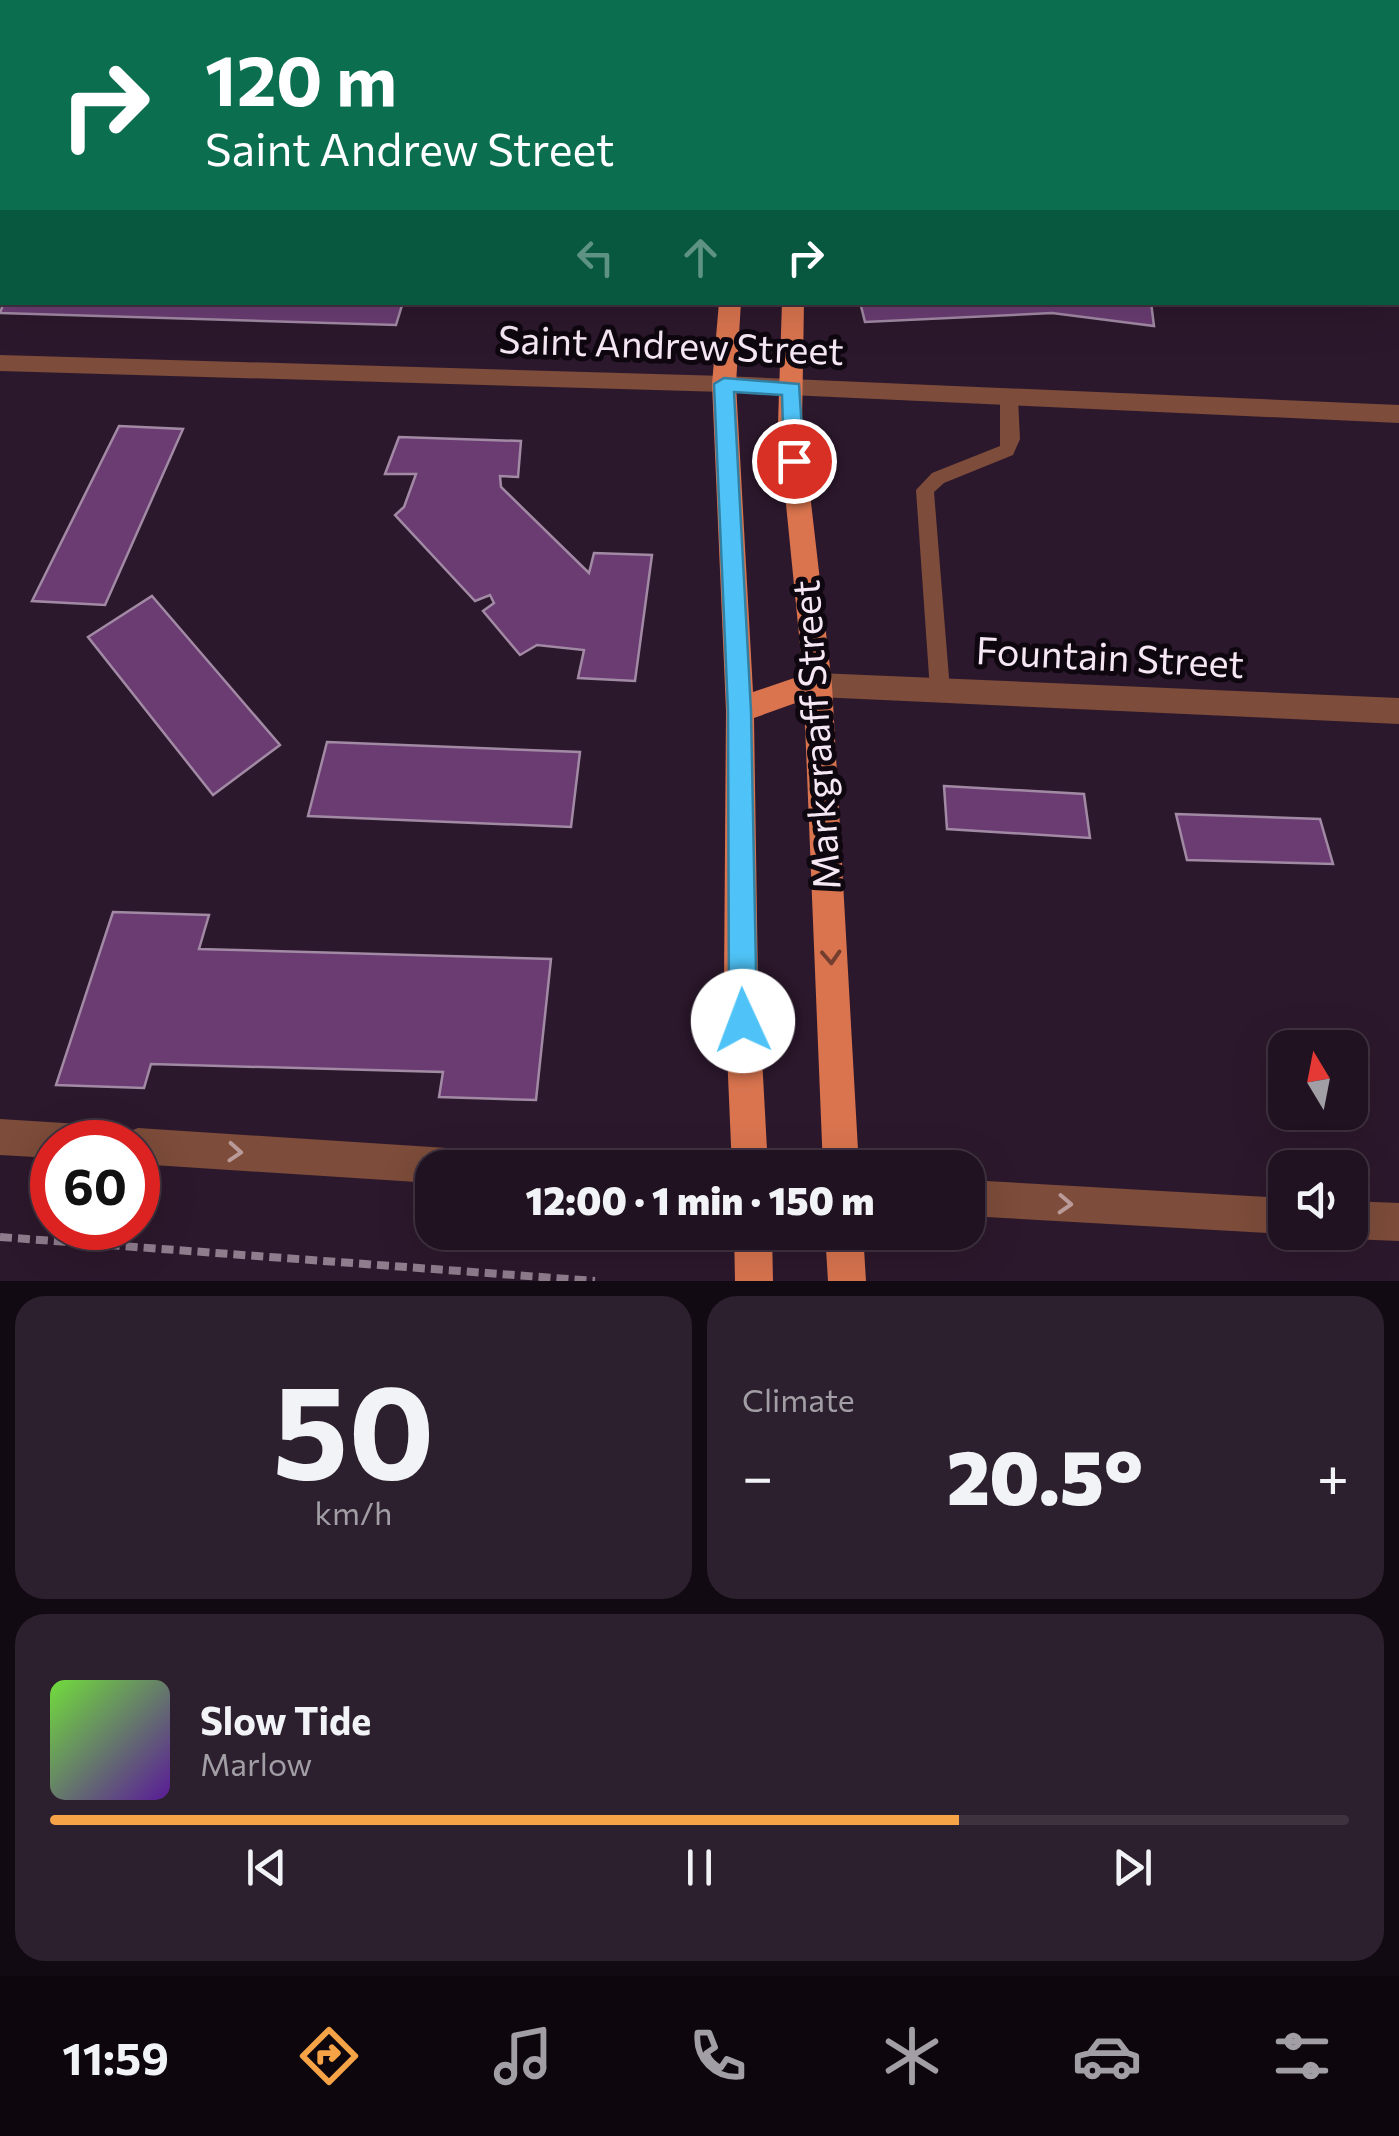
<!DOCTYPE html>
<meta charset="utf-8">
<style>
body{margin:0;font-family:Commissioner,sans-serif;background:#2d202e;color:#f1f3f6;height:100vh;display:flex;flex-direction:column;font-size:38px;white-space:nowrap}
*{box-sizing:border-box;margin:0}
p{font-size:32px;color:#a29ea5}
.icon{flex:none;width:55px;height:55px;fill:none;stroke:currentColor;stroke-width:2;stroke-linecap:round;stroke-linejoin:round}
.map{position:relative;height:1281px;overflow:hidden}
.drawer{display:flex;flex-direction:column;gap:15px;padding:15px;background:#120a12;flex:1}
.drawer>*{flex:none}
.hud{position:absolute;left:0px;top:0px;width:1400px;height:305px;box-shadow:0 10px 40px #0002,0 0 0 2px #3e323f;background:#0b6e4f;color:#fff;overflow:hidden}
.needle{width:65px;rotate:350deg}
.tools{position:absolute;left:1268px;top:1030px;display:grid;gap:20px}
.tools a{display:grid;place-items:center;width:100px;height:100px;border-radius:20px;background:#211221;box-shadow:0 10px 40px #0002,0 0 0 2px #3e323f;font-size:50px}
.speed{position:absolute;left:30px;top:1120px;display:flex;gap:20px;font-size:50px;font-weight:700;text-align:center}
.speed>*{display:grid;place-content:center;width:130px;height:130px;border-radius:50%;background:#211221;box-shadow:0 10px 40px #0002,0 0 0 2px #3e323f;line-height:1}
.speed .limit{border:15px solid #d22;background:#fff;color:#111}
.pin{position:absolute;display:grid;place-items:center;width:85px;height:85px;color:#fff;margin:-42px;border:5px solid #fff;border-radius:50%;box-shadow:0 2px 10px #0007}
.me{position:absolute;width:110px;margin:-55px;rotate:358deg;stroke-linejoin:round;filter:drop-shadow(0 0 8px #0008)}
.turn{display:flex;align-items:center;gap:35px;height:210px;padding:0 40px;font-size:45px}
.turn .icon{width:130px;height:130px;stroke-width:2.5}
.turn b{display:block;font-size:70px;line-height:85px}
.lanes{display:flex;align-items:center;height:95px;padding:0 40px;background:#0003;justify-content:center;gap:50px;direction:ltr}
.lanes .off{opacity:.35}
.big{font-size:75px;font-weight:800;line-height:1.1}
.drawer .tile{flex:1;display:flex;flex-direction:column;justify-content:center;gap:15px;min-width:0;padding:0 35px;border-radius:30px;background:#2d202e}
.drawer .dial{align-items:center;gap:0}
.dial b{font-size:130px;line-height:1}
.song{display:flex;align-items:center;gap:30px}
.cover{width:120px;height:120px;border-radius:15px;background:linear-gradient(135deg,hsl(100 70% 55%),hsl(270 70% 35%))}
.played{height:10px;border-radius:5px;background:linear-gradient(90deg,#f6a247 70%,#3e323f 70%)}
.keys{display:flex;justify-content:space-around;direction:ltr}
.heat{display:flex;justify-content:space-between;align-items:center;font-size:55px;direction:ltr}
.drawer .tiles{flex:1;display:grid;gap:15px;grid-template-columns:1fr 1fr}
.tile:last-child{grid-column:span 2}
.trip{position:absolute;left:415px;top:1150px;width:570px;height:100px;border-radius:30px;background:#211221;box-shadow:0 10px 40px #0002,0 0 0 2px #3e323f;font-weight:800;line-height:100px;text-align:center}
.dock{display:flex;height:160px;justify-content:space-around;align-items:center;background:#0d070d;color:#a29ea5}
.dock .icon{width:70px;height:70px}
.dock .active{color:#f6a247}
.dock b{font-size:45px;color:#f1f3f6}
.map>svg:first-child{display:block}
</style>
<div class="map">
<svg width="1399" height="1281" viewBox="0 0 1399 1281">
<rect width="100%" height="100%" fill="#2c182c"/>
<path fill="#6a3c72" stroke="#a28aa5" stroke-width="2.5" d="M0 0H342L408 2H2V297Z
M4 302H403L396 325 0 313Z
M860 302H1151L1154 326 1052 313 865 322Z
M119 426 183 429 105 605 32 601Z
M399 437 521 441 518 477 500 476 501 487 589 573 594 553 652 555 635 681 578 678 584 650 537 645 520 655 483 611 494 603 490 595 475 601 395 515 404 507 416 474H385Z
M152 596 280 745 213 795 88 637Z
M327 742 580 752 571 827 308 816Z
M944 786 1084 794 1090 838 947 829Z
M1176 814 1320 819 1333 864 1187 860Z
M113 912 209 915 199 949 551 959 536 1100 439 1097 443 1072 151 1064 144 1088 56 1085Z"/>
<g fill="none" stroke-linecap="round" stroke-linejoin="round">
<path stroke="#8f7d8e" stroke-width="8" stroke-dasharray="12 6" stroke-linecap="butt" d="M0 1237 595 1281"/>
<path fill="#7d4c3a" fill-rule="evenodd" d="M866 0H878L879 2H867Z
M1160 0H1172L1173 2H1161Z
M1341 0H1353L1354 2H1342Z
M1398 97H1399V108H1398Z
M1009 393 1018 399 1020 439 1013 455 944 483 934 492 950 690 947 696 940 699 933 696 930 690 916 490 932 473 1000 446V399Z"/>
<path fill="#7d4c3a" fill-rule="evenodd" d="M818 673 1399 698V724L818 697 808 694 804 685 808 676Z
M0 1119 80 1124 93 1129 98 1142H52V1158L0 1155Z
M138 1128 478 1150 491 1155 496 1168H432V1183L138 1164V1142H122L125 1133Z
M968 1180 1285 1198V1232H1290L1285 1234 968 1216Z
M1350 1201 1399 1203V1241L1350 1239 1337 1233 1350 1232Z"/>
<path fill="#7d4c3a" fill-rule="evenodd" d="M0 355 724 376 1399 405V423L724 392 0 371Z"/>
<path fill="#d9744f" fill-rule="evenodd" d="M794 0H810V2H794Z
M719 302H741L736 384 753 692 803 675 778 424 782 302H804L802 424 832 685 859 1168H823L804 700 754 718 758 984 768 1168H732L724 984 726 711 712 384Z
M734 1232H772L773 1281H735Z
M825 1232H863L866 1281H828Z"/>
</g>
<defs><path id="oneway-chevron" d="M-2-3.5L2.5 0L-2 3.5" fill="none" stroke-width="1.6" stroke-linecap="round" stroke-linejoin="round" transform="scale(2.5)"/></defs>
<use stroke="#743e2f" href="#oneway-chevron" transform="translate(831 957) rotate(87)"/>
<g stroke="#ba9a98">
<use href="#oneway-chevron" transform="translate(235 1152) rotate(4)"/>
<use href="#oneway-chevron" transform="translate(1065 1204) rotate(3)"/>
</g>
<path fill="#4fc3f7" stroke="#337fa1" stroke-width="2.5" d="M724 378 799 384 804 461 794 469 784 461 782 395 734 392 751 711 757 1021 753 1031 743 1035 733 1031 729 1021 728 711 714 384Z"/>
<g text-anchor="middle" stroke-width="10" stroke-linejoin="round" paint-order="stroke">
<g font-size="38" fill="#f6e7f5" stroke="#0f070f">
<text transform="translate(671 346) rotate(2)" y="13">Saint Andrew Street</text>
<text transform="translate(1110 658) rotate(3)" y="13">Fountain Street</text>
<text transform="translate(817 735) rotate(-94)" y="13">Markgraaff Street</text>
</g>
</g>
</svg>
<div class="tools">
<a><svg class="needle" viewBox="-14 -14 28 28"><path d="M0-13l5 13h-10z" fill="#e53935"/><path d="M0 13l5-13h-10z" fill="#a29ea5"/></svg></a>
<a><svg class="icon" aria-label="sound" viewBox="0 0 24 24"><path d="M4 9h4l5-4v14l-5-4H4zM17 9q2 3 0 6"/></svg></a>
</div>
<div class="speed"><div class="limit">60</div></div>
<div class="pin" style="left:794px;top:461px;background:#d93025"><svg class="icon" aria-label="arrive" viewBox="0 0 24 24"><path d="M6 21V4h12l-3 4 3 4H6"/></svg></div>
<svg class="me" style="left:743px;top:1021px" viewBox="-20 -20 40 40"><circle r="19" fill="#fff"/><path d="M0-13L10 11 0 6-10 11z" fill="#4fc3f7"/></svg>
<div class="trip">12:00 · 1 min · 150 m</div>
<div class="hud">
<div class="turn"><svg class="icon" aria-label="right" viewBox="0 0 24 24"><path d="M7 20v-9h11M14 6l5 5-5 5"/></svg><div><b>120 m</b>Saint Andrew Street</div></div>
<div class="lanes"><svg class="icon off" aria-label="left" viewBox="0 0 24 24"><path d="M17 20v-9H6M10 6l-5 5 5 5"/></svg><svg class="icon off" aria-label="ahead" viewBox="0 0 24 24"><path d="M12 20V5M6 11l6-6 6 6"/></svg><svg class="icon" aria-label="right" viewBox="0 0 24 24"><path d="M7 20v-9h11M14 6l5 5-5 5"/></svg></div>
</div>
</div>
<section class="drawer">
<div class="tiles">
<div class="tile dial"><b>50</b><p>km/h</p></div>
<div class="tile"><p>Climate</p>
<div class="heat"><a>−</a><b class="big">20.5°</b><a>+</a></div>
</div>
<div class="tile">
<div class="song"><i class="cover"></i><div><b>Slow Tide</b><p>Marlow</p></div></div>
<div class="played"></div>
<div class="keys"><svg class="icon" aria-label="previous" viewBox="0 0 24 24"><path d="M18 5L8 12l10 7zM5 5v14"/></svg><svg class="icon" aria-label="pause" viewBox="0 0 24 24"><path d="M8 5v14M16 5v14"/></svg><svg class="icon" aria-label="next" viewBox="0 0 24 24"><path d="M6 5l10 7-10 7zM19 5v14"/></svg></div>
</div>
</div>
</section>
<nav class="dock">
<b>11:59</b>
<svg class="icon active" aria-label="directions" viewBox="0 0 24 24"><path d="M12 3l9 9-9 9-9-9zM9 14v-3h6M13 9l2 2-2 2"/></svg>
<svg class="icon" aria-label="music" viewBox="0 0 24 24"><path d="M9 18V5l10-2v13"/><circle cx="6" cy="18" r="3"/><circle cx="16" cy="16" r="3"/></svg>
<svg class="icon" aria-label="phone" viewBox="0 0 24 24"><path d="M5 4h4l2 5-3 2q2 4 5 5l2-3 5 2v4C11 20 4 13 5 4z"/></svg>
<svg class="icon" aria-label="climate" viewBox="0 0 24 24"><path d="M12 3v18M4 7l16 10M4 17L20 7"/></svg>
<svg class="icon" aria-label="car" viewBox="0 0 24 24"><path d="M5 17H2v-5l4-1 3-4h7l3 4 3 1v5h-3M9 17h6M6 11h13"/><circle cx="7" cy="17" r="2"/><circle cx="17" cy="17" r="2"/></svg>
<svg class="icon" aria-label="filters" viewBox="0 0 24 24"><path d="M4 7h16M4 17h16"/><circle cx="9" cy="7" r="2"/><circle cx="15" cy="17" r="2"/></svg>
</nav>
